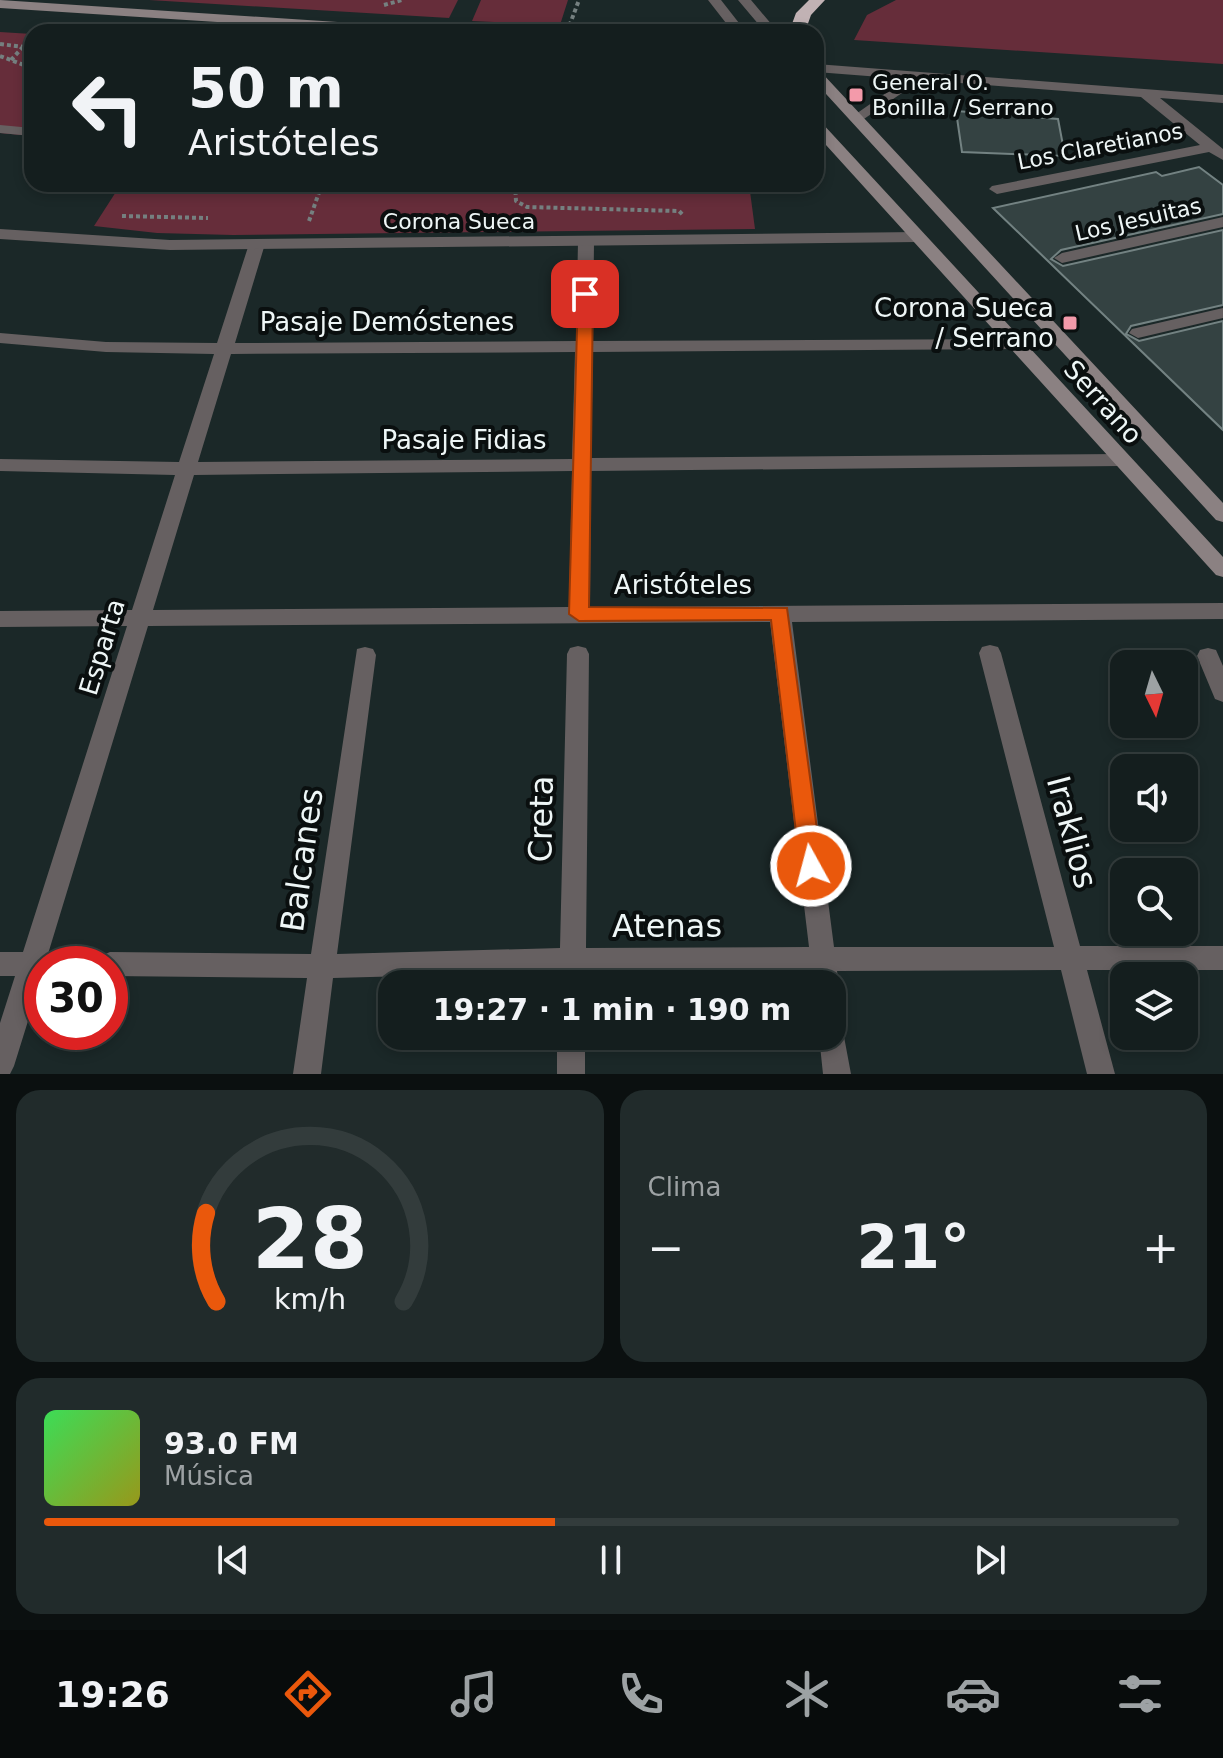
<!DOCTYPE html>
<html lang="es">
<meta charset="utf-8">
<style>
body{margin:0;font-family:"DejaVu Sans",sans-serif;background:#212b2b;color:#f1f3f6;height:100vh;display:flex;flex-direction:column;font-size:30px;white-space:nowrap}
*{box-sizing:border-box;margin:0}
p{font-size:26px;color:#9da2a4}
.icon{flex:none;width:44px;height:44px;fill:none;stroke:currentColor;stroke-width:2;stroke-linecap:round;stroke-linejoin:round}
.map{position:relative;height:1074px;overflow:hidden}
.sheet{display:flex;flex-direction:column;gap:16px;padding:16px;background:#0b1010;flex:1}
.sheet>*{flex:none}
.banner{position:absolute;left:24px;top:24px;width:800px;height:168px;border-radius:24px;box-shadow:0 4px 12px #0003,0 0 0 2px #333c3c;background:#141e1e;color:#f1f3f6;overflow:hidden}
.needle{width:52px;rotate:175deg}
.tools{position:absolute;left:1110px;top:650px;display:grid;gap:16px}
.tools a{display:grid;place-items:center;width:88px;height:88px;border-radius:16px;background:#141e1e;box-shadow:0 4px 12px #0003,0 0 0 2px #333c3c;font-size:40px}
.speed{position:absolute;left:24px;top:946px;display:flex;gap:16px;font-size:40px;font-weight:700;text-align:center}
.speed>*{display:grid;place-content:center;width:104px;height:104px;border-radius:50%;background:#141e1e;box-shadow:0 4px 12px #0003,0 0 0 2px #333c3c;line-height:1}
.speed .limit{border:12px solid #d22;background:#fff;color:#111}
.pin{position:absolute;display:grid;place-items:center;width:68px;height:68px;color:#fff;margin:-34px;border-radius:16px;box-shadow:0 4px 12px #0006}
.me{position:absolute;width:88px;margin:-44px;rotate:353deg;stroke-linejoin:round;filter:drop-shadow(0 0 6px #0008)}
.turn{display:flex;align-items:center;gap:28px;height:168px;padding:0 32px;font-size:36px}
.turn .icon{width:104px;height:104px;stroke-width:2.5}
.turn b{display:block;font-size:56px;line-height:68px}
.big{font-size:60px;font-weight:700;line-height:1.1}
.sheet .widget{flex:1;display:flex;flex-direction:column;justify-content:center;gap:12px;min-width:0;padding:0 28px;border-radius:24px;background:#212b2b}
.sheet .dial{align-items:center;gap:0}
.dial svg{height:208px;overflow:visible;fill:none;stroke:#333c3c;stroke-width:7;stroke-linecap:round;text-anchor:middle}
.dial text{fill:#f1f3f6;stroke:none}
.song{display:flex;align-items:center;gap:24px}
.cover{width:96px;height:96px;border-radius:12px;background:linear-gradient(135deg,hsl(130 70% 55%),hsl(60 70% 35%))}
.played{height:8px;border-radius:4px;background:linear-gradient(90deg,#ea580c 45%,#333c3c 45%)}
.keys{display:flex;justify-content:space-around;direction:ltr}
.heat{display:flex;justify-content:space-between;align-items:center;font-size:44px;direction:ltr}
.sheet .tiles{flex:1;display:grid;gap:16px;grid-template-columns:1fr 1fr}
.widget:last-child{grid-column:span 2}
.trip{position:absolute;left:378px;top:970px;width:468px;height:80px;border-radius:24px;background:#141e1e;box-shadow:0 4px 12px #0003,0 0 0 2px #333c3c;font-weight:700;line-height:80px;text-align:center}
.menu{display:flex;height:128px;justify-content:space-around;align-items:center;background:#080c0c;color:#9da2a4}
.menu .icon{width:56px;height:56px}
.menu .active{color:#ea580c}
.menu b{font-size:36px;color:#f1f3f6}
.map>svg:first-child{display:block}
</style>
<div class="map">
<svg width="1223" height="1074" viewBox="0 0 1223 1074">
<rect width="100%" height="100%" fill="#1b2828"/>
<path fill="#662d3a" d="M149 0H458L449 18Z
M481 0H568L560 25 472 21Z
M896 0H1223V64L854 40 867 15Z
M0 32 32 34V136L0 133Z
M121 184H749L755 229 233 235 157 233 94 226Z"/>
<path fill="#344242" stroke="#738282" stroke-width="2" d="M956 111 1058 119 1065 156 962 152Z
M1199 167 1223 185V214L1061 250 1051 259 1063 266 1223 230V305L1131 326 1126 334 1139 341 1223 321V430L993 208 1156 172 1162 176Z"/>
<g fill="none" stroke-linecap="round" stroke-linejoin="round">
<path stroke="#758080" stroke-width="4" stroke-dasharray="4 3" stroke-linecap="butt" d="M384 5 402 0
M567 32 579 0
M0 44 32 48
M0 56 32 68
M11 60 32 37
M515 184 516 201 527 207 679 211 683 215
M122 216 208 218
M309 221 322 184"/>
<path fill="#666061" fill-rule="evenodd" d="M816 64 1223 95V103L1160 98 1223 149V160L1209 152 997 194 989 189 992 186 1200 145 1141 97 921 80 858 123 853 122V116L906 79 816 72Z
M0 125 32 128V136L0 133Z
M1223 217V227L1062 263 1054 258 1062 253Z
M586 237 594 242 593 341 1014 339 1023 344 1014 349 593 352 591 458 1121 454 1130 460 1121 466 591 471 590 607 1223 603V619L792 622 834 947H1054L979 653 982 647 990 645 998 647 1001 653 1080 946H1223V970H1087L1115 1074H1087L1061 970 837 971 839 984 832 994V984H813L811 971 585 972V984H559V972L333 978 321 1074H293L307 978 110 976V964H97L101 956 110 952 311 954 357 649 365 647 373 649 376 655 337 954 560 948 567 654 570 648 578 646 586 648 589 654 586 948 809 947 770 622 148 626 48 954 55 964H42V976L14 1066 10 1074H0V1023L15 976H0V952H23L127 626 0 627V611L132 610 175 475 0 471V459L179 462 214 354 106 352 0 343V333L106 342 217 343 249 244 257 239 265 244 235 343 576 341 578 242ZM575 352 572 459 198 462 231 354ZM572 471 569 607 153 610 194 475Z
M1223 308V318L1138 338 1129 333 1132 329Z
M1208 648 1216 650 1223 666V702L1215 699 1197 656 1200 650Z
M832 1022 842 1026 851 1074H823L819 1036H832Z
M557 1036H585V1074H557Z"/>
<path fill="#666061" fill-rule="evenodd" d="M708 0H721L746 32H733Z
M738 0H751L778 32H765Z
M0 229 170 240 918 232 926 237 918 242 170 250 0 239Z"/>
<path fill="#8b8182" fill-rule="evenodd" d="M0 0 429 28 435 32H370L0 8Z
M816 71 821 72 1223 503V522L1216 520 816 83Z
M816 121 821 122 1223 557V577L1216 575 816 134Z"/>
<path fill="#c1b2b4" fill-rule="evenodd" d="M809 0H825L811 15 805 32H789L796 13Z"/>
</g>
<path fill="#ea580c" stroke="#983908" stroke-width="2" d="M585 290 593 294 589 607 787 608 822 866 819 873 811 875 803 873 800 866 771 620 579 621 569 614 578 294Z"/>
<g fill="#f39aaa" stroke="#0a0f0f" stroke-width="3">
<rect x="848" y="87" width="16" height="16" rx="4"/>
<rect x="1062" y="315" width="16" height="16" rx="4"/>
</g>
<g text-anchor="middle" stroke-width="8" stroke-linejoin="round" paint-order="stroke">
<g font-size="22" fill="#eef6f6" stroke="#0a0f0f" text-anchor="start">
<text x="872" y="90">General O.<tspan x="872" dy="25">Bonilla / Serrano</tspan></text>
</g>
<g font-size="22" fill="#eef6f6" stroke="#0a0f0f">
<text transform="translate(1100 146) rotate(-11)" y="8">Los Claretianos</text>
<text transform="translate(1138 219) rotate(-13)" y="8">Los Jesuitas</text>
<text x="459" y="229">Corona Sueca</text>
</g>
<g font-size="26" fill="#eef6f6" stroke="#0a0f0f" text-anchor="end">
<text x="1054" y="317">Corona Sueca<tspan x="1054" dy="30">/ Serrano</tspan></text>
</g>
<g font-size="26" fill="#eef6f6" stroke="#0a0f0f">
<text x="387" y="331">Pasaje Demóstenes</text>
<text transform="translate(1103 402) rotate(48)" y="9">Serrano</text>
<text x="464" y="449">Pasaje Fidias</text>
<text x="683" y="594">Aristóteles</text>
<text transform="translate(102 647) rotate(-73)" y="9">Esparta</text>
</g>
<g font-size="32" fill="#eef6f6" stroke="#0a0f0f">
<text transform="translate(541 819) rotate(-89)" y="11">Creta</text>
<text transform="translate(1072 832) rotate(75)" y="11">Iraklios</text>
<text transform="translate(302 860) rotate(-82)" y="11">Balcanes</text>
<text x="667" y="937">Atenas</text>
</g>
</g>
</svg>
<div class="tools">
<a><svg class="needle" viewBox="-14 -14 28 28"><path d="M0-13l5 13h-10z" fill="#e53935"/><path d="M0 13l5-13h-10z" fill="#9da2a4"/></svg></a>
<a><svg class="icon" aria-label="sound" viewBox="0 0 24 24"><path d="M4 9h4l5-4v14l-5-4H4zM17 9q2 3 0 6"/></svg></a>
<a><svg class="icon" aria-label="search" viewBox="0 0 24 24"><circle cx="10" cy="10" r="6"/><path d="M15 15l6 6"/></svg></a>
<a><svg class="icon" aria-label="layers" viewBox="0 0 24 24"><path d="M12 4l9 5-9 5-9-5zM3 14l9 5 9-5"/></svg></a>
</div>
<div class="speed"><div class="limit">30</div></div>
<div class="pin" style="left:585px;top:294px;background:#d93025"><svg class="icon" aria-label="arrive" viewBox="0 0 24 24"><path d="M6 21V4h12l-3 4 3 4H6"/></svg></div>
<svg class="me" style="left:811px;top:866px" viewBox="-20 -20 40 40"><circle r="17" fill="#ea580c" stroke="#fff" stroke-width="3"/><path d="M0-11L8 9 0 5-8 9z" fill="#fff"/></svg>
<div class="trip">19:27 · 1 min · 190 m</div>
<div class="banner">
<div class="turn"><svg class="icon" aria-label="left" viewBox="0 0 24 24"><path d="M17 20v-9H6M10 6l-5 5 5 5"/></svg><div><b>50 m</b>Aristóteles</div></div>
</div>
</div>
<section class="sheet">
<div class="tiles">
<div class="widget dial"><svg viewBox="0 0 100 80">
<path d="M14 69A42 42 0 1 1 86 69"/>
<path d="M14 69A42 42 0 0 1 10 35" stroke="#ea580c"/>
<text x="50" y="56" font-size="32" font-weight="700">28</text>
<text x="50" y="72" font-size="11">km/h</text>
</svg></div>
<div class="widget"><p>Clima</p>
<div class="heat"><a>−</a><b class="big">21°</b><a>+</a></div>
</div>
<div class="widget">
<div class="song"><i class="cover"></i><div><b>93.0 FM</b><p>Música</p></div></div>
<div class="played"></div>
<div class="keys"><svg class="icon" aria-label="previous" viewBox="0 0 24 24"><path d="M18 5L8 12l10 7zM5 5v14"/></svg><svg class="icon" aria-label="pause" viewBox="0 0 24 24"><path d="M8 5v14M16 5v14"/></svg><svg class="icon" aria-label="next" viewBox="0 0 24 24"><path d="M6 5l10 7-10 7zM19 5v14"/></svg></div>
</div>
</div>
</section>
<nav class="menu">
<b>19:26</b>
<svg class="icon active" aria-label="directions" viewBox="0 0 24 24"><path d="M12 3l9 9-9 9-9-9zM9 14v-3h6M13 9l2 2-2 2"/></svg>
<svg class="icon" aria-label="music" viewBox="0 0 24 24"><path d="M9 18V5l10-2v13"/><circle cx="6" cy="18" r="3"/><circle cx="16" cy="16" r="3"/></svg>
<svg class="icon" aria-label="phone" viewBox="0 0 24 24"><path d="M5 4h4l2 5-3 2q2 4 5 5l2-3 5 2v4C11 20 4 13 5 4z"/></svg>
<svg class="icon" aria-label="climate" viewBox="0 0 24 24"><path d="M12 3v18M4 7l16 10M4 17L20 7"/></svg>
<svg class="icon" aria-label="car" viewBox="0 0 24 24"><path d="M5 17H2v-5l4-1 3-4h7l3 4 3 1v5h-3M9 17h6M6 11h13"/><circle cx="7" cy="17" r="2"/><circle cx="17" cy="17" r="2"/></svg>
<svg class="icon" aria-label="filters" viewBox="0 0 24 24"><path d="M4 7h16M4 17h16"/><circle cx="9" cy="7" r="2"/><circle cx="15" cy="17" r="2"/></svg>
</nav>
